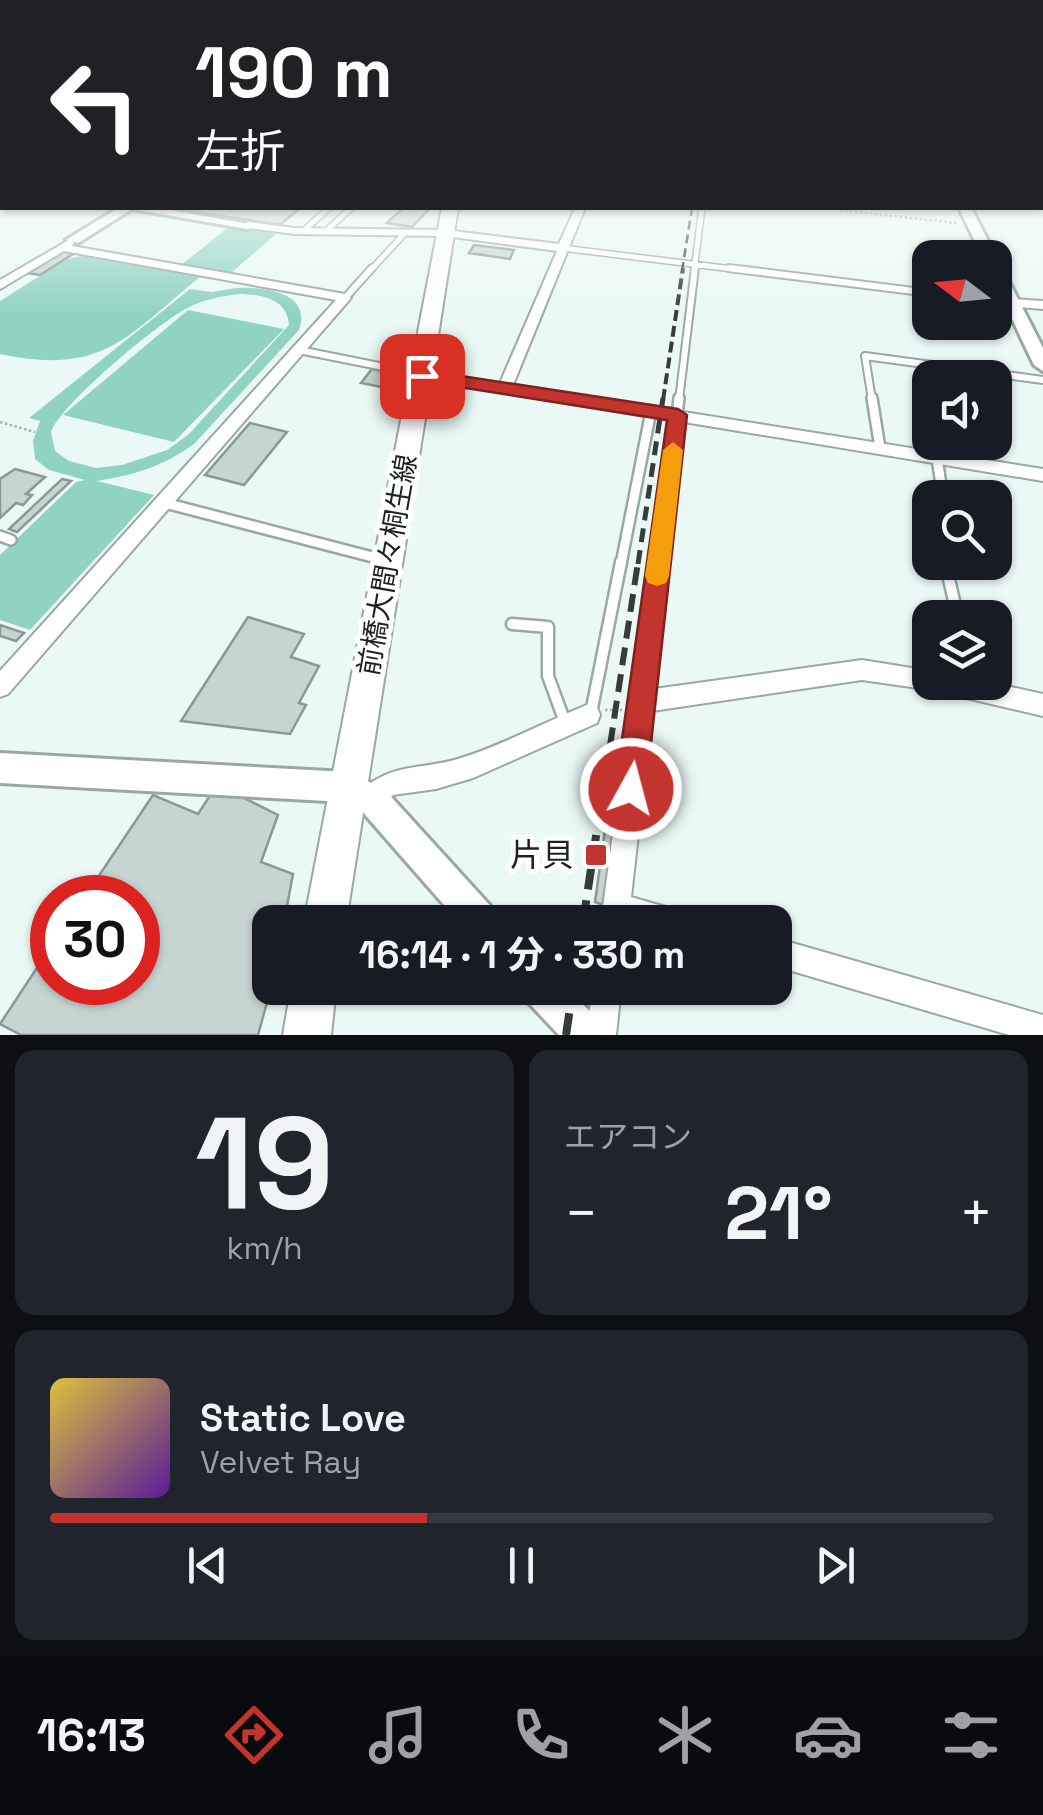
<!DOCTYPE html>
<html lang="ja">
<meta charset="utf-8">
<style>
body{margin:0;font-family:"Space Grotesk","Noto Sans JP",sans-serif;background:#20242c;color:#f1f3f6;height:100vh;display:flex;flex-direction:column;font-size:38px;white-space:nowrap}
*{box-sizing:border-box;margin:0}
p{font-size:32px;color:#9ea1a6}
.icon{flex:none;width:55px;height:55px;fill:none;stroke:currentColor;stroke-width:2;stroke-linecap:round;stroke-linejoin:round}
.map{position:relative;height:1035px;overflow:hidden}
.details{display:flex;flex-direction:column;gap:15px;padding:15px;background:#0d0f14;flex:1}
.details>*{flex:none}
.banner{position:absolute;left:0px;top:0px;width:1045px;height:210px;box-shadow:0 2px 8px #0004;background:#202124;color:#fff;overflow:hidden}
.needle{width:65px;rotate:286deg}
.tools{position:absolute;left:912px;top:240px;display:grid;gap:20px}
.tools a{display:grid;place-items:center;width:100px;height:100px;border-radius:20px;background:#171b24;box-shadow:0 2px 8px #0004;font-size:50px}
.speed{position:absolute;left:30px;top:875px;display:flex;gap:20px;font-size:50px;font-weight:700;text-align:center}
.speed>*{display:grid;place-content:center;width:130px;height:130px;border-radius:50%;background:#171b24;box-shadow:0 2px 8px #0004;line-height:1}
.speed .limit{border:15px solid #d22;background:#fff;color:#111}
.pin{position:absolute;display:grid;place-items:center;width:85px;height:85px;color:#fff;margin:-42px;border-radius:20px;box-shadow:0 5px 15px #0006}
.me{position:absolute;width:110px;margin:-55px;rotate:7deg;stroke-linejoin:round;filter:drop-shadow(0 0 8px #0008)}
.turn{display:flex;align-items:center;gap:35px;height:210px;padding:0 30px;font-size:45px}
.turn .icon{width:130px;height:130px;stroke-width:2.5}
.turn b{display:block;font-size:70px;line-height:85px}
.big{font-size:75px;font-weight:700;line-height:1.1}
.details .tile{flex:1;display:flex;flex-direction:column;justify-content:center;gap:15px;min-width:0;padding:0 35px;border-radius:20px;background:#20242c}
.details .dial{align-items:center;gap:0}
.dial b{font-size:130px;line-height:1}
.song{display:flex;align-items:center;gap:30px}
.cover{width:120px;height:120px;border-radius:15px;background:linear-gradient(135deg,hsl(50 70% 55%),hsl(270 70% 35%))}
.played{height:10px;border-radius:5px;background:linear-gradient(90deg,#c2342d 40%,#363941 40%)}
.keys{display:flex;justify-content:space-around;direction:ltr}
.heat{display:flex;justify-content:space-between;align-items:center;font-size:55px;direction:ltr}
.details .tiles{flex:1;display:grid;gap:15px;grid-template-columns:1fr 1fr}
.tile:last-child{grid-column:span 2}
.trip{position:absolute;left:252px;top:905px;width:540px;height:100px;border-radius:20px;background:#171b24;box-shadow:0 2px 8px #0004;font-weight:700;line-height:100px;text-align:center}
.tabs{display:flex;height:160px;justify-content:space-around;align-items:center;background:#090b0e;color:#9ea1a6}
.tabs .icon{width:70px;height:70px}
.tabs .selected{color:#c2342d}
.tabs b{font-size:45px;color:#f1f3f6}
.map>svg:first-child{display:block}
</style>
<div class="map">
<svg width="1043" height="1035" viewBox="0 0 1043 1035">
<rect width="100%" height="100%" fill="#eaf9f5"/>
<path fill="#91d3c3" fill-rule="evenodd" d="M230 226 276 234 231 273 181 265Z
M81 256 200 277C126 337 103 376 0 354V301L67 259Z
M236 288C263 287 312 291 299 330L195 443C165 466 134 475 97 481L154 495 30 630 0 620V555L76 482 85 480 49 470 35 459 33 441 40 421 29 418 190 289 212 292ZM241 294C263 295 287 299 289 325L188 435 167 450 122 465 96 468 69 461 55 451 51 432C61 404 153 328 182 311 200 300 220 296 241 294Z
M188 310 284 329 174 442 63 415Z"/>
<path fill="#c7d5d2" stroke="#8b9995" stroke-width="2.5" d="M170 208H300L280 225Z
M403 208H430L412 227 387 223Z
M474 245 514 250 510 259 469 253Z
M61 251 73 254 40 275 27 273Z
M372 369 402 375 392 389 361 383Z
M250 423 287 432 244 485 205 475Z
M15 469 45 477 26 494 32 495 23 505 16 503 0 518V479Z
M62 479 71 481 17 532 9 529Z
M248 617 304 634 291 657 319 666 299 703 306 705 290 734 181 721Z
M0 625 24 633 16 641 0 636Z
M617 743 625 745 603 905 595 902Z
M211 794 240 796 278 815 261 862 293 874 284 922H270L271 988 258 1035H21L0 1024 52 945V982H138V898H84L153 795 198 814Z"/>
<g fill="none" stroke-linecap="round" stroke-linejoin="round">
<g stroke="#9aa8a4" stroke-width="8">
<path id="service-far3" d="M303 231 329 208
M325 232 351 208
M562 248 749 271
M370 271 405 233
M694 271 702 208"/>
</g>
<g stroke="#9aa8a4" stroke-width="10">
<path id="service-far2" d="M729 268 930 293
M345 298 372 268
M299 350 419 374
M679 400 695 268
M872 400 865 356 1043 380"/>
</g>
<g stroke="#9aa8a4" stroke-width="14">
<path id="service-far1" d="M872 398 880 448
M677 415 679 398
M937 458 943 498
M165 503 384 560
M0 536 11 540
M621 564 651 411"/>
</g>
<g stroke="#9aa8a4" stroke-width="15">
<path id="service" d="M945 562 958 618
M512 624 548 627V676L566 725
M591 713 621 562"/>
</g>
<g stroke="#9aa8a4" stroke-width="4">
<path id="minor" d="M2 168V174L0 175V169Z
M575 208H585L513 385 1043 469V481L684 422 654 689 862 660 930 671V682H988L1043 694V716L932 690 862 680 652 711 631 897 683 912 686 922H601L669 420 417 378 415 375 422 371 500 383 557 251 445 236 295 234 248 228 243 225 248 222 295 228 445 230 559 244Z
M69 240 74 243 72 246 345 294 351 298 8 694 0 697V671L336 300 64 251 0 289V280Z
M1012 299 1043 301V309L1008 306V300Z
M589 704 597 707 600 715 597 723 473 778 436 789 393 795 381 808 372 811 363 808 360 799C364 788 370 782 381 777 404 765 432 767 458 759 503 745 545 722 589 704Z
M775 938 1043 1015V1035H1009L775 966Z
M593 988H621L616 1035H586Z"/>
</g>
<g stroke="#9aa8a4" stroke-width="6">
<path id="tertiary" d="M118 208H159L255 225 248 229 132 209 78 243 66 240Z
M959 208H971L997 258 995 261V258H983Z
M995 264 1002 268 1043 348V371L1034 365 995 283Z
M0 753 347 772 383 788 494 910 499 922H459L361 810 345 802 0 783Z
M521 988H566L600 1021 605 1035H559L527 1001Z"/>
</g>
<g stroke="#9aa8a4" stroke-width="4">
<path id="primary" d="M442 208H458L346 922H304Z
M291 988H336L331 1035H283Z"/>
</g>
<path stroke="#a6b1ae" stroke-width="2.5" stroke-dasharray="2.5 2.5" stroke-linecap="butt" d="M840 210 957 223
M0 422 35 432
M605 710H622"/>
<path stroke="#a6b1ae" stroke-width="4" stroke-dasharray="8 8" stroke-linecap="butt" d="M568 922 570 916"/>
<use href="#service-far3" stroke="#fff" stroke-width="5"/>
<use href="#service-far2" stroke="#fff" stroke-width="6"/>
<use href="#service-far1" stroke="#fff" stroke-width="9"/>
<use href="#service" stroke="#fff" stroke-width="10"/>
<use href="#minor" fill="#fff" fill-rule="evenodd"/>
<use href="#tertiary" fill="#fff" fill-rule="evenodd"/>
<use href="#primary" fill="#fff" fill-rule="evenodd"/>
<path stroke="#363c3a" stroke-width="2.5" stroke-dasharray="9 5" stroke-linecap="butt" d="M682 271 692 208"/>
<path stroke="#363c3a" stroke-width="4" stroke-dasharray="11 5" stroke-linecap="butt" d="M663 400 683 268"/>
<path stroke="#363c3a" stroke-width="5" stroke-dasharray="14 8" stroke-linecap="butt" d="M638 564 663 398"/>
<path stroke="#363c3a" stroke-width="6" stroke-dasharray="18 9" stroke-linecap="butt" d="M606 772 638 562"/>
<path stroke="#363c3a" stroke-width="8" stroke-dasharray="22 11" stroke-linecap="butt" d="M583 922 606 770
M566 1035 573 988"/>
</g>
<linearGradient id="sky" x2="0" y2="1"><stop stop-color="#74b1ca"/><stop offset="0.54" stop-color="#f6fcfa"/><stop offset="1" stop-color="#f6fcfa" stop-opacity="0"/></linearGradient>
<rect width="1043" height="313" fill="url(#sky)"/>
<path fill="#c2342d" stroke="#7e221d" stroke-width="2.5" d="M422 370 678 409 687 415 646 789 642 800 631 805 620 800 615 789 667 420 415 380 413 376Z"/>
<path fill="#f59e0b" d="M673 442 683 450 669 576 666 583 657 586 648 583 645 576 663 450Z"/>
<rect fill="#c2342d" stroke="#fff" stroke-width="4" x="584" y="843" width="24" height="24" rx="5"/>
<g text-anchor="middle" stroke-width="10" stroke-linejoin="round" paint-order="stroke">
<g font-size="28" fill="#1d2221" stroke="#fff">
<text transform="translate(387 565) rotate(-80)" y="10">前橋大間々桐生線</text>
</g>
<g font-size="32" fill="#1d2221" stroke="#fff" text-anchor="end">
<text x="574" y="866">片貝</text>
</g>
</g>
</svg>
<div class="tools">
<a><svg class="needle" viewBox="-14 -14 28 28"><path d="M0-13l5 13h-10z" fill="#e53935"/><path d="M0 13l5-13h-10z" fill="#9ea1a6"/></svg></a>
<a><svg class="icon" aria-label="sound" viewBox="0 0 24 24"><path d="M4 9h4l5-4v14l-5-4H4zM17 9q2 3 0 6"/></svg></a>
<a><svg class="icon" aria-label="search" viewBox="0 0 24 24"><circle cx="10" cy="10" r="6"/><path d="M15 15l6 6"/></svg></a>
<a><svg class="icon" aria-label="layers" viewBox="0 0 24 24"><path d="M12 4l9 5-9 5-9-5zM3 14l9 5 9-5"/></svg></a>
</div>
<div class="speed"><div class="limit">30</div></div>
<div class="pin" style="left:422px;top:376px;background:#d93025"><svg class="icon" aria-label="arrive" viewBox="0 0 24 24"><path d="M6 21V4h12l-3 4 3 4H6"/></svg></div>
<svg class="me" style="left:631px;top:789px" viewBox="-20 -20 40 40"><circle r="17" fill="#c2342d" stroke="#fff" stroke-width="3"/><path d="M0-11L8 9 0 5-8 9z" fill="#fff"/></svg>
<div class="trip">16:14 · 1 分 · 330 m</div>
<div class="banner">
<div class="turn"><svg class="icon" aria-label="left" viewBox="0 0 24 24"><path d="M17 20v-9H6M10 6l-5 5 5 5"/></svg><div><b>190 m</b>左折</div></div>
</div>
</div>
<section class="details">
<div class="tiles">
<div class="tile dial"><b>19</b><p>km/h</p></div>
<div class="tile"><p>エアコン</p>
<div class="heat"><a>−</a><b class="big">21°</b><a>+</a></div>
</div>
<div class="tile">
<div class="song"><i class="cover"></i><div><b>Static Love</b><p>Velvet Ray</p></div></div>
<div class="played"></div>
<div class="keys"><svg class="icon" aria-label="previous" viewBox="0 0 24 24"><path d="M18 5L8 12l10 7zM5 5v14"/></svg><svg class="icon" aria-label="pause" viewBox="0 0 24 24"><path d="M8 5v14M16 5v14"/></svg><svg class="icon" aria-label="next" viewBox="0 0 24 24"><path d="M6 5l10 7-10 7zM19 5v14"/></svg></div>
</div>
</div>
</section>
<nav class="tabs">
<b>16:13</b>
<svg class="icon selected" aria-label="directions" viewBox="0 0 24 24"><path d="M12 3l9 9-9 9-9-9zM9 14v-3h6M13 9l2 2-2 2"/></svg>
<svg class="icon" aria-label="music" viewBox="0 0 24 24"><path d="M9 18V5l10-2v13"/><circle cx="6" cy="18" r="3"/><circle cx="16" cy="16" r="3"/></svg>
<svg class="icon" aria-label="phone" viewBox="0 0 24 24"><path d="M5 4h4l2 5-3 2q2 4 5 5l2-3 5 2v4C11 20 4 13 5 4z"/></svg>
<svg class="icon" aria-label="climate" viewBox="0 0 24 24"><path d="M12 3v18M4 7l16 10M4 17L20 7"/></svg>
<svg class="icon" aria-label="car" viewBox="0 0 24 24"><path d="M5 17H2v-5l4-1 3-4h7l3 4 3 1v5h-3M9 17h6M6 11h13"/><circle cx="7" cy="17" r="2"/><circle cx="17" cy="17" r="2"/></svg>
<svg class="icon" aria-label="filters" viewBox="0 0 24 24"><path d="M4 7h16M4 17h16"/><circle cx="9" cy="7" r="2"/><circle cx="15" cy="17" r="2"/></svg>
</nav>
